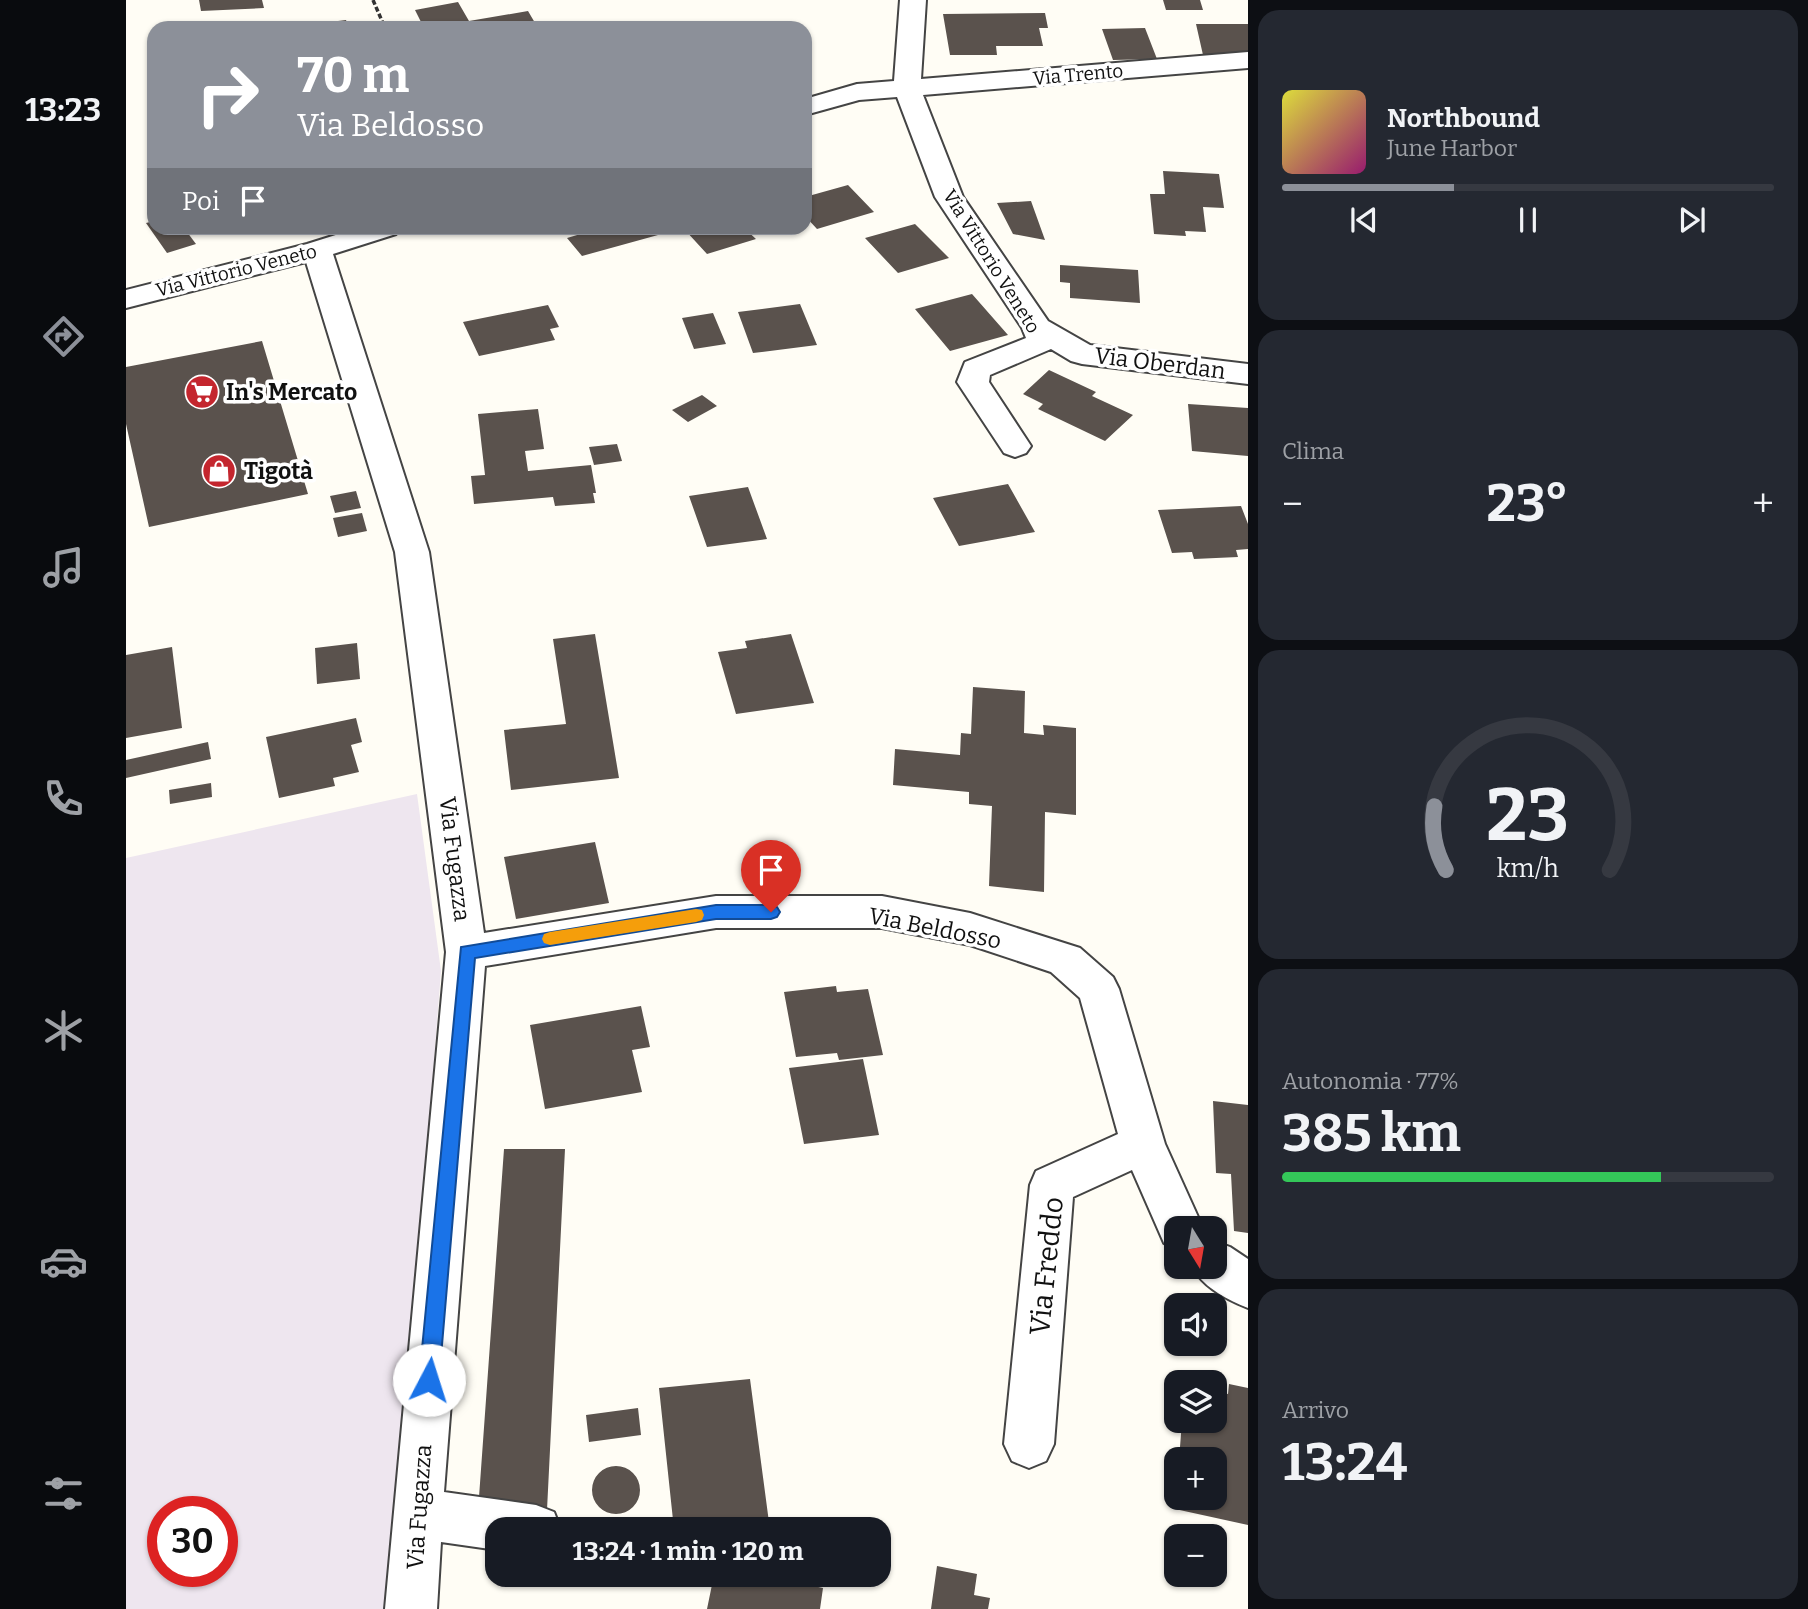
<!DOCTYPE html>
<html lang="it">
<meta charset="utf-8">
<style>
body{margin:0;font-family:Bitter,serif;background:#242831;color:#f1f3f6;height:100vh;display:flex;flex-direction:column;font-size:26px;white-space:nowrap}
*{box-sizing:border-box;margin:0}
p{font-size:23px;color:#9ea1a6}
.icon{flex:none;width:38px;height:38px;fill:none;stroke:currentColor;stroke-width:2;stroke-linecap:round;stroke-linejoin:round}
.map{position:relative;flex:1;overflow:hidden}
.side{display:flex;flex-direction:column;gap:10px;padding:10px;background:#0d0f14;width:560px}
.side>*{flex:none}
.guide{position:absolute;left:21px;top:21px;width:665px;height:214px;border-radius:21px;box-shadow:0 2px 5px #0004;background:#8c9099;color:#fff;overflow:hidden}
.needle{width:46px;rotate:169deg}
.tools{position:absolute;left:1038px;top:1216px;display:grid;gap:14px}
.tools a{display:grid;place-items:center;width:63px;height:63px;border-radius:14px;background:#171b24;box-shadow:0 2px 5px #0004;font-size:35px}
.speed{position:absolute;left:21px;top:1496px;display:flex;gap:14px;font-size:35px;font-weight:700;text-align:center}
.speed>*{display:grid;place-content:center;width:91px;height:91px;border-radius:50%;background:#171b24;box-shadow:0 2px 5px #0004;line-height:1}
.speed .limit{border:10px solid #d22;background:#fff;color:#111}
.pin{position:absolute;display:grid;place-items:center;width:60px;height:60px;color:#fff;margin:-72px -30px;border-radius:50% 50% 50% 0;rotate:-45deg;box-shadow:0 0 7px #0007}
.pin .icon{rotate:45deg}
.me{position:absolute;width:77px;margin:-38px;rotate:5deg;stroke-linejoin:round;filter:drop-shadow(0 0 5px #0008)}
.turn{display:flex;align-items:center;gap:24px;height:147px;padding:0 35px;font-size:32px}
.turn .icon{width:91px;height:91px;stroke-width:2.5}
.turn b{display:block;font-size:49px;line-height:60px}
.then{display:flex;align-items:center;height:66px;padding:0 35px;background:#0003;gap:14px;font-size:26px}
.big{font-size:52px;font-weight:700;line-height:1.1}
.side .card{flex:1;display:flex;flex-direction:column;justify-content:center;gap:10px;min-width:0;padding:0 24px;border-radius:21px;background:#242831}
.side .dial{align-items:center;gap:0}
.dial svg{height:182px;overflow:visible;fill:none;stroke:#363941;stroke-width:7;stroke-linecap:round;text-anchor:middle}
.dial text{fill:#f1f3f6;stroke:none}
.song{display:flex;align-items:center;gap:21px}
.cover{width:84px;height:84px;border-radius:10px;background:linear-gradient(135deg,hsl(60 70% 55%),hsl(320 70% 35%))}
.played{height:7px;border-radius:4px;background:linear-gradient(90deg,#8c9099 35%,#363941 35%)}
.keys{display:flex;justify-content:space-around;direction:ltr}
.heat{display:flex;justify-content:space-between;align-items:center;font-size:38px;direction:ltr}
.charge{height:10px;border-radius:5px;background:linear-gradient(90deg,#34c759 77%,#363941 0)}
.trip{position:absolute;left:359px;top:1517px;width:406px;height:70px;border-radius:21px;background:#171b24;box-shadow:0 2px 5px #0004;font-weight:700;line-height:70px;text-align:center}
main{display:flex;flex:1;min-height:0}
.menu{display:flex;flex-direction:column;width:126px;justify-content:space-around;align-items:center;background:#090b0e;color:#9ea1a6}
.menu .icon{width:49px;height:49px}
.menu .selected{color:#8c9099}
.menu b{font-size:32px;color:#f1f3f6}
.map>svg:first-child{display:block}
</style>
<main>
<nav class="menu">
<b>13:23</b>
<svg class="icon selected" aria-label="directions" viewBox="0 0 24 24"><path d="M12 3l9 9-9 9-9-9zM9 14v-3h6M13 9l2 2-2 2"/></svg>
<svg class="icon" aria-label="music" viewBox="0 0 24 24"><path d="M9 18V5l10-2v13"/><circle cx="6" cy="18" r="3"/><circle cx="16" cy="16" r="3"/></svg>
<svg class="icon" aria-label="phone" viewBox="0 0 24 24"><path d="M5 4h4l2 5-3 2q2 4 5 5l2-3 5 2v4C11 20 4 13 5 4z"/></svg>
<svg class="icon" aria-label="climate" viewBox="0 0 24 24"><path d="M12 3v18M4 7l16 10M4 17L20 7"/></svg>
<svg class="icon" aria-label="car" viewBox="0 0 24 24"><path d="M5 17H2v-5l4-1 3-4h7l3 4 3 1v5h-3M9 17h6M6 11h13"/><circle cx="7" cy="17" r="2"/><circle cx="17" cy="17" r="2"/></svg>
<svg class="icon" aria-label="filters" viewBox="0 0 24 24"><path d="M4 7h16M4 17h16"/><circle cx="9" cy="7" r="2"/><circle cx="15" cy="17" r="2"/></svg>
</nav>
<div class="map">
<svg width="1122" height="1609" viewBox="0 0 1122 1609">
<rect width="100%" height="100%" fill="#fffdf5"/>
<path fill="#eee6ef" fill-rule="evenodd" d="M291 794 315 971 266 1609H0V858ZM37 1512H96V1572H37Z"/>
<path fill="#5a524d" d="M73 0H136L138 8 75 11Z
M1037 0H1074L1077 10H1040Z
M332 2 343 21 402 11 412 28H298L289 10Z
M919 13 922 28H913L917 46H870L871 55H824L817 14Z
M220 20 223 28H172V26Z
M1070 24H1122V51L1077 55Z
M1019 28 1031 59 987 60 976 29Z
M1037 171 1093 174 1098 208 1077 207 1080 232 1059 231 1060 236 1028 234 1024 194H1039Z
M722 185 748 212 691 229 679 216V197Z
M905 201 919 240 887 234 871 203Z
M28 221V228H58L70 244 41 253 20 223Z
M789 224 823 258 772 273 739 238Z
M475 228H526L532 235 456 256 441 238Z
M567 228H618L630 239 581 254 559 230Z
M934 265 1012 270 1014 303 944 298V283L934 282Z
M846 294 882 335 824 351 789 309Z
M674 304 691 345 627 353 612 312Z
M422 305 433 327 424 329 429 340 353 356 337 322Z
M587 313 600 344 568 349 556 318Z
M136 341 182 494 23 527 0 424V367Z
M923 370 970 392 966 396 1007 415 979 441 912 409 917 404 897 394Z
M576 395 591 406 562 422 546 410Z
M1062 404 1122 408V456L1066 451Z
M412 409 418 449 399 451 402 471 465 465 470 493H467L469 503 429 506 427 497 348 504 345 476 359 475 352 414Z
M491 444 496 461 468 465 463 447Z
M882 484 909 532 833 546 807 498Z
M622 487 641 539 581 547 563 496Z
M230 491 235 508 209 513 204 496Z
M1115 506 1122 524V549L1110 550 1112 557 1068 559 1066 552 1046 553 1032 510Z
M236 513 241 531 212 537 207 518Z
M469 634 493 778 385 790 378 730 440 724 427 639Z
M665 634 688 703 610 714 592 652 621 648 619 641Z
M231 643 234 679 191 684 189 648Z
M46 647 56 728 0 738V655Z
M847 687 899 691 898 733 918 735 917 725 950 728V815L919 812 918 892 863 886 866 806 843 804V792L767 785 769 749 834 755 835 733 845 734Z
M230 718 236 742 225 745 233 772 207 778 209 786 153 798 140 737Z
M82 742 85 759 0 778V760Z
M85 783 86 797 44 804 43 790Z
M469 842 483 903 390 919 378 857Z
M710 986 711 992 742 989 757 1055 713 1060 711 1053 670 1057 658 992Z
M515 1006 524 1047 506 1050 516 1092 419 1109 404 1025Z
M737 1059 753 1135 678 1144 663 1068Z
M1087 1101 1122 1105V1233L1108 1231 1105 1174 1090 1173Z
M378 1149H439L421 1510 352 1511Z
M624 1379 644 1530H610L547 1520 533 1388Z
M1103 1384 1122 1388V1525L1049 1509 1050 1498H1088V1460H1053L1056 1421H1088V1391L1102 1394Z
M512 1408 515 1435 463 1442 460 1415Z
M466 1490a24 24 0 1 1 48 0a24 24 0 1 1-48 0Z
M811 1566 851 1574 848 1595 864 1598 862 1609H805Z
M588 1575H636L697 1588 694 1609H581Z"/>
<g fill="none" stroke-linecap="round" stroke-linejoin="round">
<g stroke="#444" stroke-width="4">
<path id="minor" d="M774 0H800L795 79 1122 52V68L797 95 837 197 922 321 964 345 1122 364V384L956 364 945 361 925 349 864 375 863 382 905 446 900 453 889 457 878 453 831 382 839 362 900 338 896 328 809 197 771 97 733 100 679 115V99L731 84 768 81Z
M232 228H274L270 234 207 254 303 552 358 933 590 896H756L844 913 954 948 987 977 993 989 1039 1144 1077 1228H1050V1247L1038 1243 1006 1170 947 1197 928 1444 920 1461 903 1468 886 1461 878 1444 904 1185 910 1171 992 1134 954 998 925 972 844 945 756 928H590L359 966 318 1492 410 1505 428 1512 435 1530H371V1550L315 1542 311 1609H259L320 952 269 552 180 262 0 308V290L181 244Z
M1088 1241 1104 1247 1122 1259V1308C1102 1300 1076 1287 1067 1267H1088Z"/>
</g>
<path stroke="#333" stroke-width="3.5" stroke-dasharray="5 2.5" stroke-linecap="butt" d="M247 0 259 28"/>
<use href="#minor" fill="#fff" fill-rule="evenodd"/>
</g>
<path fill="#1a73e8" stroke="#114b97" stroke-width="2" d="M590 905H645L651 907 654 912 651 917 645 919H590L349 958 313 1380 310 1387 303 1390 296 1387 293 1380 335 947Z"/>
<path fill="#f59e0b" d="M570 909 576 910 578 915 576 920 570 922 424 945 418 943 416 939 418 934 424 932Z"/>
<defs>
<g id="supermarket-disc" transform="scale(1.75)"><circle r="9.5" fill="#c4262e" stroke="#fff"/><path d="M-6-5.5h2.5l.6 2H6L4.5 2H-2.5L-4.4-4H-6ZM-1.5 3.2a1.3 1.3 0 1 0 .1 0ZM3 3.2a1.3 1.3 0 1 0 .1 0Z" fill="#fff"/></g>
<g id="shop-disc" transform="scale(1.75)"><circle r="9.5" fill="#c4262e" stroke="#fff"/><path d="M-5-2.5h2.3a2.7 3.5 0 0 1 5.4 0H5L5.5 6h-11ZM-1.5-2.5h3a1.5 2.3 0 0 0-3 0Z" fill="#fff"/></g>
</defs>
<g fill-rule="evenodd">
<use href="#supermarket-disc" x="76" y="392"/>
<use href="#shop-disc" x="93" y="471"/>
</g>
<g text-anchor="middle" stroke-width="7" stroke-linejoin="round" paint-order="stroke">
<g font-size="19" fill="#111" stroke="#fff">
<text transform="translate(952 74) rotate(-5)" y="7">Via Trento</text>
<text transform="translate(866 261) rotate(58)" y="7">Via Vittorio Veneto</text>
<text transform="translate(110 270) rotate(-14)" y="7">Via Vittorio Veneto</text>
</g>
<g font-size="23" fill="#111" stroke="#fff">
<text transform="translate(1034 363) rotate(7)" y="8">Via Oberdan</text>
<text transform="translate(329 859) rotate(83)" y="8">Via Fugazza</text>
<text transform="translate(809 928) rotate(11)" y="8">Via Beldosso</text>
<text transform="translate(293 1507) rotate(-86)" y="8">Via Fugazza</text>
</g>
<g font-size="23" font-weight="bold" fill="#111" stroke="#fff" text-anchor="start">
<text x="100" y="400">In's Mercato</text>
<text x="118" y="479">Tigotà</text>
</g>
<g font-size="28" fill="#111" stroke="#fff">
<text transform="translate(920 1266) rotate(-84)" y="10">Via Freddo</text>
</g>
</g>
</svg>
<div class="tools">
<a><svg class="needle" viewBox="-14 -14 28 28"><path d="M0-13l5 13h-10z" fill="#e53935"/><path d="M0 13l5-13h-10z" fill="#9ea1a6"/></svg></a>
<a><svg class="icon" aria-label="sound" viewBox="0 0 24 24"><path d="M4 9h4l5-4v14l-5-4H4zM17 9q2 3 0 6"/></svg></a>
<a><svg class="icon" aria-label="layers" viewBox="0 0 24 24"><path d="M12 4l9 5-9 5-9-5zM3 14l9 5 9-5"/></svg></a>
<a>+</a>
<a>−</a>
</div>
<div class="speed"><div class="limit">30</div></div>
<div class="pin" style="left:645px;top:912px;background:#d93025"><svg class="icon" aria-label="arrive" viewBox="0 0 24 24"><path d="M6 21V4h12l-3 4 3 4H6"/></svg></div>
<svg class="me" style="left:303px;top:1380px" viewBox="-20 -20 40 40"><circle r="19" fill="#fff"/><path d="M0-13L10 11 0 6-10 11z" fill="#1a73e8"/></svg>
<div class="trip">13:24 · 1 min · 120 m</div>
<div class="guide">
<div class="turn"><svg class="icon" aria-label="right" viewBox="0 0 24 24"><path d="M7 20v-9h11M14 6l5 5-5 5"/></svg><div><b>70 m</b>Via Beldosso</div></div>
<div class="then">Poi<svg class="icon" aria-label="arrive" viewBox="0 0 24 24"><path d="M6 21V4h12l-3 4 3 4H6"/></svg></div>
</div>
</div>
<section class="side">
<div class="card">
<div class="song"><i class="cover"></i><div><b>Northbound</b><p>June Harbor</p></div></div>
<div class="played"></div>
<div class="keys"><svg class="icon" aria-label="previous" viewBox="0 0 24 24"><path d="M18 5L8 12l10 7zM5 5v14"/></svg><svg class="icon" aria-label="pause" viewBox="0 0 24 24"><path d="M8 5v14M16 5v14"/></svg><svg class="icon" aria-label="next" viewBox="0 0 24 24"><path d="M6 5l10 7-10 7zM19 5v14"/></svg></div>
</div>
<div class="card"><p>Clima</p>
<div class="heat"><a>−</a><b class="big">23°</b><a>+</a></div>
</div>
<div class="card dial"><svg viewBox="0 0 100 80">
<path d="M14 69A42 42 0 1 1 86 69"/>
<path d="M14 69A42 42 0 0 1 9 41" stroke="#8c9099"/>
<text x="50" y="56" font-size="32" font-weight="700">23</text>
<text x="50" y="72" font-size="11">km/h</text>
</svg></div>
<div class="card"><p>Autonomia · 77%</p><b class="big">385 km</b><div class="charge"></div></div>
<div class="card"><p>Arrivo</p><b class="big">13:24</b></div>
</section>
</main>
